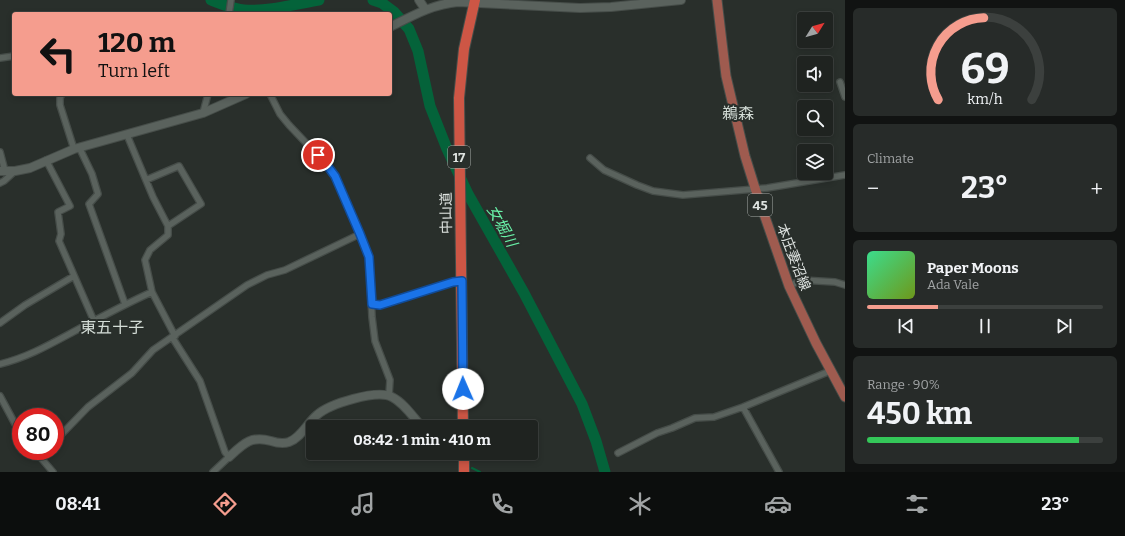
<!DOCTYPE html>
<meta charset="utf-8">
<style>
body{margin:0;font-family:Bitter,"Noto Sans JP",serif;background:#272b29;color:#f1f3f6;height:100vh;display:flex;flex-direction:column;font-size:15px;white-space:nowrap}
*{box-sizing:border-box;margin:0}
p{font-size:13px;color:#a1a4a5}
.icon{flex:none;width:22px;height:22px;fill:none;stroke:currentColor;stroke-width:2;stroke-linecap:round;stroke-linejoin:round}
.map{position:relative;flex:1;overflow:hidden}
.details{display:flex;flex-direction:column;gap:8px;padding:8px;background:#111312;width:280px}
.details>*{flex:none}
.hud{position:absolute;left:12px;top:12px;width:380px;height:84px;border-radius:4px;box-shadow:0 2px 6px #0003,0 0 0 1px #3c403e;background:#f59d8e;color:#111;overflow:hidden}
.needle{width:26px;rotate:53deg}
.fabs{position:absolute;left:797px;top:12px;display:grid;gap:8px}
.fabs a{display:grid;place-items:center;width:36px;height:36px;border-radius:4px;background:#1f2320;box-shadow:0 2px 6px #0003,0 0 0 1px #3c403e;font-size:20px}
.speed{position:absolute;left:12px;top:408px;display:flex;gap:8px;font-size:20px;font-weight:700;text-align:center}
.speed>*{display:grid;place-content:center;width:52px;height:52px;border-radius:50%;background:#1f2320;box-shadow:0 2px 6px #0003,0 0 0 1px #3c403e;line-height:1}
.speed .limit{border:6px solid #d22;background:#fff;color:#111}
.pin{position:absolute;display:grid;place-items:center;width:34px;height:34px;color:#fff;margin:-17px;border:2px solid #fff;border-radius:50%;box-shadow:0 1px 4px #0007}
.me{position:absolute;width:44px;margin:-22px;rotate:359deg;stroke-linejoin:round;filter:drop-shadow(0 0 3px #0008)}
.turn{display:flex;align-items:center;gap:14px;height:84px;padding:0 20px;font-size:18px}
.turn .icon{width:52px;height:52px;stroke-width:2.5}
.turn b{display:block;font-size:28px;line-height:34px}
.big{font-size:30px;font-weight:700;line-height:1.1}
.details .widget{flex:1;display:flex;flex-direction:column;justify-content:center;gap:6px;min-width:0;padding:0 14px;border-radius:6px;background:#272b29}
.details .dial{align-items:center;gap:0}
.dial svg{height:104px;overflow:visible;fill:none;stroke:#3c403e;stroke-width:7;stroke-linecap:round;text-anchor:middle}
.dial text{fill:#f1f3f6;stroke:none}
.song{display:flex;align-items:center;gap:12px}
.cover{width:48px;height:48px;border-radius:6px;background:linear-gradient(135deg,hsl(150 70% 55%),hsl(80 70% 35%))}
.played{height:4px;border-radius:2px;background:linear-gradient(90deg,#f59d8e 30%,#3c403e 30%)}
.keys{display:flex;justify-content:space-around;direction:ltr}
.heat{display:flex;justify-content:space-between;align-items:center;font-size:22px;direction:ltr}
.charge{height:6px;border-radius:3px;background:linear-gradient(90deg,#34c759 90%,#3c403e 0)}
.trip{position:absolute;left:306px;top:420px;width:232px;height:40px;border-radius:4px;background:#1f2320;box-shadow:0 2px 6px #0003,0 0 0 1px #3c403e;font-weight:700;line-height:40px;text-align:center}
.tab-bar{display:flex;height:64px;justify-content:space-around;align-items:center;background:#0c0e0d;color:#a1a4a5}
.tab-bar .icon{width:28px;height:28px}
.tab-bar .selected{color:#f59d8e}
.tab-bar b{font-size:18px;color:#f1f3f6}
main{display:flex;flex:1;min-height:0}
.map>svg:first-child{display:block}
</style>
<main>
<div class="map">
<svg width="845" height="472" viewBox="0 0 845 472">
<rect width="100%" height="100%" fill="#292f2b"/>
<g fill="none" stroke-linecap="round" stroke-linejoin="round">
<path stroke="#04633a" stroke-width="2" d="M472 468 480 472"/>
<path stroke="#04633a" stroke-width="11" d="M211 0C221 4 233 9 244 10 268 12 296 4 319 0
M373 0 382 3 394 12 409 29 418 51 430 106 447 149 468 194 524 293 582 404 596 441 605 472"/>
<g stroke="#464d49" stroke-width="8">
<path id="street" d="M229 14 231 0
M0 58 14 56
M840 82 845 97
M62 94 60 98V105L74 149
M270 94 280 114 289 125 326 164 335 176 360 234 369 257 372 317 375 341 390 380 389 395
M203 113 208 94
M127 135 153 197 168 226V235L150 250 145 260 152 292 175 336
M79 147 92 174 98 194 89 204 125 304
M0 152 5 171
M590 158 604 170 637 185 653 191 683 195 767 188 845 175
M46 160 70 206 58 212 61 234 59 241 94 321
M146 180 179 166 201 204 168 226
M0 183 4 181 15 171
M789 286 802 280 835 282 845 285
M371 303 379 305 453 282 462 281
M0 323 25 305 74 276
M172 337 200 381 225 452 229 457 213 472
M0 364C26 358 49 345 73 332 99 318 125 304 152 292
M0 396 21 435
M743 407 779 472
M55 441 88 407 132 373 153 350 247 285 267 275 285 270 360 234
M35 451 53 472
M618 453 657 433 672 428 695 418 714 417 743 407 830 371"/>
</g>
<g stroke="#464d49" stroke-width="10">
<path id="secondary" d="M419 0 425 9
M390 27C412 16 433 4 458 2L580 8 611 7 681 0
M0 171H15L30 168 74 149 203 113 246 94
M229 457C243 444 251 435 271 441 277 443 283 444 289 442 302 437 307 423 317 415 329 404 377 389 392 397 404 403 413 417 422 427"/>
</g>
<g stroke="#464d49" stroke-width="11">
<path id="primary" d="M717 0 726 76 745 156 755 188 789 286 816 343 845 397"/>
</g>
<g stroke="#464d49" stroke-width="12">
<path id="highway" d="M463 427 459 98 464 49 475 0
M464 453V472"/>
</g>
<use href="#street" stroke="#5a625d" stroke-width="5.5"/>
<use href="#secondary" stroke="#5a625d" stroke-width="8"/>
<use href="#primary" stroke="#9f5b4f" stroke-width="9"/>
<use href="#highway" stroke="#cd5645" stroke-width="10"/>
</g>
<g fill="none" stroke-linecap="round" stroke-linejoin="round">
<g stroke="#114b97" stroke-width="10">
<path id="route" d="M318 155 326 164 335 176 360 234 369 257 372 304 380 305 453 282 462 281 463 389"/>
</g>
<use href="#route" stroke="#1a73e8" stroke-width="7"/>
</g>
<g text-anchor="middle" stroke-width="4" stroke-linejoin="round" paint-order="stroke">
<g fill="#292f2b" stroke="#a8adaa" stroke-width="1">
<rect x="448" y="146" width="22" height="22" rx="3"/>
<rect x="748" y="194" width="24" height="22" rx="3"/>
</g>
<g font-size="13" font-weight="bold" fill="#dee3e0">
<text x="459" y="162">17</text>
<text x="760" y="210">45</text>
</g>
<g font-size="14" fill="#dee3e0" stroke="#292f2b">
<text transform="translate(446 213) rotate(-91)" y="5">中山道</text>
<text transform="translate(794 257) rotate(69)" y="5">本庄妻沼線</text>
</g>
<g font-size="15" font-style="italic" fill="#69f2a8" stroke="#292f2b">
<text transform="translate(502 226) rotate(61)" y="5">女堀川</text>
</g>
<g font-size="16" fill="#d3dcd6" stroke="#292f2b">
<text x="738" y="119">鵜森</text>
<text x="112" y="333">東五十子</text>
</g>
</g>
</svg>
<div class="fabs">
<a><svg class="needle" viewBox="-14 -14 28 28"><path d="M0-13l5 13h-10z" fill="#e53935"/><path d="M0 13l5-13h-10z" fill="#a1a4a5"/></svg></a>
<a><svg class="icon" aria-label="sound" viewBox="0 0 24 24"><path d="M4 9h4l5-4v14l-5-4H4zM17 9q2 3 0 6"/></svg></a>
<a><svg class="icon" aria-label="search" viewBox="0 0 24 24"><circle cx="10" cy="10" r="6"/><path d="M15 15l6 6"/></svg></a>
<a><svg class="icon" aria-label="layers" viewBox="0 0 24 24"><path d="M12 4l9 5-9 5-9-5zM3 14l9 5 9-5"/></svg></a>
</div>
<div class="speed"><div class="limit">80</div></div>
<div class="pin" style="left:318px;top:155px;background:#d93025"><svg class="icon" aria-label="arrive" viewBox="0 0 24 24"><path d="M6 21V4h12l-3 4 3 4H6"/></svg></div>
<svg class="me" style="left:463px;top:389px" viewBox="-20 -20 40 40"><circle r="19" fill="#fff"/><path d="M0-13L10 11 0 6-10 11z" fill="#1a73e8"/></svg>
<div class="trip">08:42 · 1 min · 410 m</div>
<div class="hud">
<div class="turn"><svg class="icon" aria-label="left" viewBox="0 0 24 24"><path d="M17 20v-9H6M10 6l-5 5 5 5"/></svg><div><b>120 m</b>Turn left</div></div>
</div>
</div>
<section class="details">
<div class="widget dial"><svg viewBox="0 0 100 80">
<path d="M14 69A42 42 0 1 1 86 69"/>
<path d="M14 69A42 42 0 0 1 49 6" stroke="#f59d8e"/>
<text x="50" y="56" font-size="32" font-weight="700">69</text>
<text x="50" y="72" font-size="11">km/h</text>
</svg></div>
<div class="widget"><p>Climate</p>
<div class="heat"><a>−</a><b class="big">23°</b><a>+</a></div>
</div>
<div class="widget">
<div class="song"><i class="cover"></i><div><b>Paper Moons</b><p>Ada Vale</p></div></div>
<div class="played"></div>
<div class="keys"><svg class="icon" aria-label="previous" viewBox="0 0 24 24"><path d="M18 5L8 12l10 7zM5 5v14"/></svg><svg class="icon" aria-label="pause" viewBox="0 0 24 24"><path d="M8 5v14M16 5v14"/></svg><svg class="icon" aria-label="next" viewBox="0 0 24 24"><path d="M6 5l10 7-10 7zM19 5v14"/></svg></div>
</div>
<div class="widget"><p>Range · 90%</p><b class="big">450 km</b><div class="charge"></div></div>
</section>
</main>
<nav class="tab-bar">
<b>08:41</b>
<svg class="icon selected" aria-label="directions" viewBox="0 0 24 24"><path d="M12 3l9 9-9 9-9-9zM9 14v-3h6M13 9l2 2-2 2"/></svg>
<svg class="icon" aria-label="music" viewBox="0 0 24 24"><path d="M9 18V5l10-2v13"/><circle cx="6" cy="18" r="3"/><circle cx="16" cy="16" r="3"/></svg>
<svg class="icon" aria-label="phone" viewBox="0 0 24 24"><path d="M5 4h4l2 5-3 2q2 4 5 5l2-3 5 2v4C11 20 4 13 5 4z"/></svg>
<svg class="icon" aria-label="climate" viewBox="0 0 24 24"><path d="M12 3v18M4 7l16 10M4 17L20 7"/></svg>
<svg class="icon" aria-label="car" viewBox="0 0 24 24"><path d="M5 17H2v-5l4-1 3-4h7l3 4 3 1v5h-3M9 17h6M6 11h13"/><circle cx="7" cy="17" r="2"/><circle cx="17" cy="17" r="2"/></svg>
<svg class="icon" aria-label="filters" viewBox="0 0 24 24"><path d="M4 7h16M4 17h16"/><circle cx="9" cy="7" r="2"/><circle cx="15" cy="17" r="2"/></svg>
<b>23°</b>
</nav>
